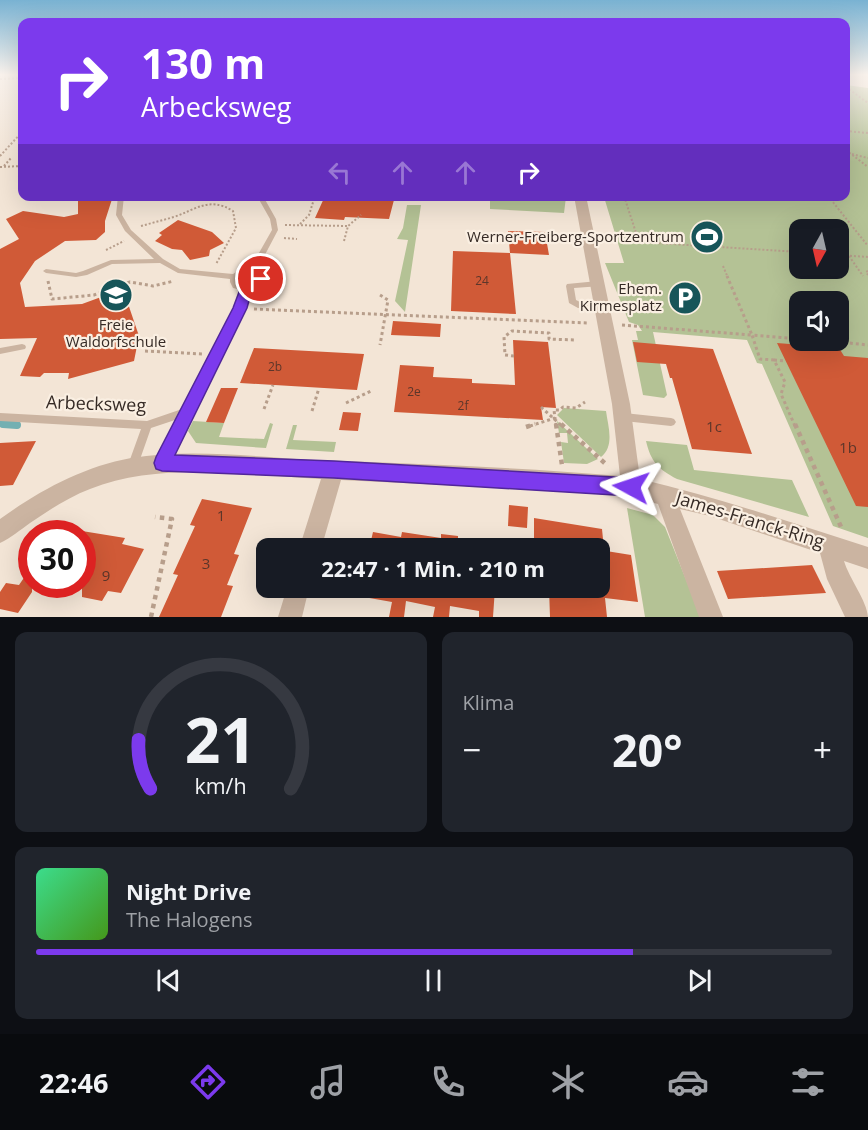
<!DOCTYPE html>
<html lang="de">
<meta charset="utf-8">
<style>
body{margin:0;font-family:"Open Sans",sans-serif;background:#20242c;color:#f1f3f6;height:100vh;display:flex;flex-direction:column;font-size:22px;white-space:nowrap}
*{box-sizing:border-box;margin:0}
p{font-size:20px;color:#9ea1a6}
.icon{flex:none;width:33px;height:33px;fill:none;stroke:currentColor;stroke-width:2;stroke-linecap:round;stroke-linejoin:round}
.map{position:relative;height:617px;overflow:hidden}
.drawer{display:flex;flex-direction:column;gap:15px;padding:15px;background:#0d0f14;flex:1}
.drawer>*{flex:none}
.top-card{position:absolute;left:18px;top:18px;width:832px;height:183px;border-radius:12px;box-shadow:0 6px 24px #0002;background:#7c3aed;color:#fff;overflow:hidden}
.needle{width:39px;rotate:188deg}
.fabs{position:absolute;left:789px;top:219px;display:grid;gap:12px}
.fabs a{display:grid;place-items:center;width:60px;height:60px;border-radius:12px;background:#171b24;box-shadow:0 6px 24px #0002;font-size:30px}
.speed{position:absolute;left:18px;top:520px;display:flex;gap:12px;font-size:30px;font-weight:700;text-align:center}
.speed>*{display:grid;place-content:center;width:78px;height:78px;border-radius:50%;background:#171b24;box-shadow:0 6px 24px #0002;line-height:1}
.speed .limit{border:9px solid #d22;background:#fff;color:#111}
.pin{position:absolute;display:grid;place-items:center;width:51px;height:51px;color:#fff;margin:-26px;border:3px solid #fff;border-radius:50%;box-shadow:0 2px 6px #0007}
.me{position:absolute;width:66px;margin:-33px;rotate:275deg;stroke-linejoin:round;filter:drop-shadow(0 0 4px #0008)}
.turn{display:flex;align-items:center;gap:21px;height:126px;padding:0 24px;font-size:27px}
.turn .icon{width:78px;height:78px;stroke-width:2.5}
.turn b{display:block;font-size:42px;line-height:51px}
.lanes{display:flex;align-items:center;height:57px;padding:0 24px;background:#0003;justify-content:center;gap:30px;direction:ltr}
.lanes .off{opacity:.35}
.big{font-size:45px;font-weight:700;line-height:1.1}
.drawer .tile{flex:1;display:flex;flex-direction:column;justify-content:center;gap:9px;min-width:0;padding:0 21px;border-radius:12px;background:#20242c}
.drawer .dial{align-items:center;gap:0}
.dial svg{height:156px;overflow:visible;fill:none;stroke:#363941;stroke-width:7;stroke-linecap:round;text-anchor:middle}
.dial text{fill:#f1f3f6;stroke:none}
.song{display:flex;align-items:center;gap:18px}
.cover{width:72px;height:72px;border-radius:9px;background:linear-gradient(135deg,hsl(150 70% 55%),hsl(100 70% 35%))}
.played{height:6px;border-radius:3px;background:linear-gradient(90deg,#7c3aed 75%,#363941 75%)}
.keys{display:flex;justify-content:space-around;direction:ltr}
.heat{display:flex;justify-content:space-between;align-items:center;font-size:33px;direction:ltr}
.drawer .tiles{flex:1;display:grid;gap:15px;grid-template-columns:1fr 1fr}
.tile:last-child{grid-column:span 2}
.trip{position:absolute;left:256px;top:538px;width:354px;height:60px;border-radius:12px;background:#171b24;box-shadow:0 6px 24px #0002;font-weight:700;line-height:60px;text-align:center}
.tabs{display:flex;height:96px;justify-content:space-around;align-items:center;background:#090b0e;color:#9ea1a6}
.tabs .icon{width:42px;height:42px}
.tabs .selected{color:#7c3aed}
.tabs b{font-size:27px;color:#f1f3f6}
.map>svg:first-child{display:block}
</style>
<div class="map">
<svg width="868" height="617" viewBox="0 0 868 617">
<rect width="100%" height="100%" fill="#f3e5d6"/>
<path fill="#b4c295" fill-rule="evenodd" d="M846 85 868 88V538L833 526 762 364 757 363 747 340 653 332 667 395 664 398 643 395 632 340H638L636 331H642L638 325 629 322 605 263H624L604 197 846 196ZM800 230H838V268H800ZM800 302H838V340H800Z
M490 197H566L564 213 490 209Z
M407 205H421L405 312 395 301 408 240 397 239 403 228Z
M564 408 606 411C608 426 615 446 601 457L557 415Z
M193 421 224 423 219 437 264 439 270 423 273 424 266 448 196 443 188 431Z
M557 421 598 459 587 464 564 463 561 442 568 443 567 433H559Z
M293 425H297L293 440 336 442 334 452 286 449Z
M646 441 687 445 694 470 792 480 809 517 677 479C658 469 651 462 646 441Z
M627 508 653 515 665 527 701 617H645Z"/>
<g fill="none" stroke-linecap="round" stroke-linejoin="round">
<path stroke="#73b0b2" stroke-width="5" d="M0 424 17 425"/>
<path stroke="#73b0b2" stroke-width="8" d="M3 424 17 425"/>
</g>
<path fill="#d05a37" d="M78 196H113L105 221V232L96 240 65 241 35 261 20 283 25 307 82 304 123 289 139 336 134 361 68 379 69 373H44L40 377 20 376 37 338 0 339V249L19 239 6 219 23 211 64 217 78 214Z
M325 196H395L389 219 345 217 344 220 315 218Z
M178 220 212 232 224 243 210 250 209 256 190 260 182 250 172 249 155 241 162 235 159 233Z
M508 231 545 232 549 255 510 253Z
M453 251 510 253 516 314 451 311Z
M393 321 441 324 440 337 391 335Z
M513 340 548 342 556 408 541 407 543 420 394 412 400 365 434 367 433 377 472 379V383L515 385Z
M633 342 713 349 752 454 692 449 672 378H670L666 364 637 362Z
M777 343 839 348 844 356 868 358V507L856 506Z
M254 348 364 354 357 390 240 383Z
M221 388H238L224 423 206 422Z
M343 412 361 413 358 431 339 430Z
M36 441 13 485 0 486V443Z
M202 499 252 508 234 554 239 555 227 585 233 586 221 617H159L178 575 173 574 195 526 190 525Z
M509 505 528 507 527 528 508 526Z
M534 518 602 529 604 549H534Z
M82 531 125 538 122 544 144 549 121 593 108 591 102 601 82 597Z
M373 532 401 537 402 532 441 538V534L458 536V549H369Z
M600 550 631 555 638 602 605 598 607 617H550L549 588H600Z
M812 565 826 593 728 599 717 571Z
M32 566V592L18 613 0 609V592L6 583 19 585Z
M358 588H495L493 617H479V611L450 606 449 617H433L435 607 406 601 404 617H389L392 602 358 596Z"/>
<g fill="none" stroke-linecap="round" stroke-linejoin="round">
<path stroke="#b79e8b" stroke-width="2" stroke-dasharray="2 2" stroke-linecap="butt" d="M0 79 22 78
M846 87 868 103
M846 131 868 133
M846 150 868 167
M852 154 868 158
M0 156 22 132
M4 166 11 158
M0 167 22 166
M624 196 639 242 800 252
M828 196 868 246
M594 198 625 200
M300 224 309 215 315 196
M285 225 348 226
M141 226C152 223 163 220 174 217 195 210 209 196 233 211L236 228 216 264
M284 238 297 239
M344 241 348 226 361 215
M106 250 124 241
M838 255 868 257
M849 256 863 276
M723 266 728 278
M868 271 866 272 868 275"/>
<path stroke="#b79e8b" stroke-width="3" stroke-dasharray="3 3" stroke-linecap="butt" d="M48 281 52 299 94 295 130 282 153 286 174 281
M380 295 388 300 380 345
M254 309 589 323
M622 325 752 335 727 276
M820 340 868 345
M145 351 203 354
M514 356 505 355 504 337 512 331 549 333V339L575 340
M774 360 786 361
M346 403 371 391
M541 407 562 426
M264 409 273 385
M312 411 319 388
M530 426 555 418
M556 426 554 410H560L563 407 576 408 585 402
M795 426 781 394 785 382 774 360 760 359 752 335 800 339"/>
<path stroke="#b79e8b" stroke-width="4.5" stroke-dasharray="4.5 4.5" stroke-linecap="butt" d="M556 424 562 465
M561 424 608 466
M795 424 842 529
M526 427 535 424
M151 617 172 519 155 517"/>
<path fill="#cbb4a1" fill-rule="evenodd" d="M118 196H124L122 215 131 230 163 259 180 269 233 274 244 267H251L272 230 270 219 257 196H263L276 219 278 230 258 268 261 269 265 274V279L249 289 244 308 166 465 163 467 160 465 158 462 181 418 151 428 138 465 136 468 133 470 130 468 128 465 141 429 0 421V413L147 421 185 408 236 308 242 290 233 288 230 282V279L178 273 160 263 112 264 87 275 76 277 46 273 43 271 46 269 76 273 83 271 111 260 154 259 125 231 116 215ZM247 272 257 273V278L245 285 239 284 238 278Z
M598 281 601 282 602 284 601 286 574 288 576 300 580 302 606 305 607 307 606 309 578 308 569 303 566 286 567 284Z
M22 344 25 345 26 347 25 349 0 354V348Z
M624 413 671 418 674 419 676 422 674 425 671 426 624 421 621 420 619 417 621 414Z"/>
<path fill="#cbb4a1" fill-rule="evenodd" d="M574 196H586L630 404 640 479C716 497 793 523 868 547V569L844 561C849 578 867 601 868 617H845L827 579 820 553 710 516 680 509 723 617H699L658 504 631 497 565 491 341 480 321 549H299L321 479C247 475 160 461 90 489 69 497 49 510 30 523 20 530 11 538 0 543V519C39 491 82 467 131 458 191 448 255 457 316 460 417 464 519 467 620 476L612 404Z
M287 588H309L302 617H278Z"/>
</g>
<linearGradient id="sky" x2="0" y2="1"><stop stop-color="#79b2d2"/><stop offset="0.46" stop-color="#faf3ed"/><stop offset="1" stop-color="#faf3ed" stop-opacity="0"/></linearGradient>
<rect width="868" height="162" fill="url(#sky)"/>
<path fill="#7c3aed" stroke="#51269a" stroke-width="1.5" d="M261 274 267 279 262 286 252 290 247 308 175 455 334 461 631 478 638 480 640 487 638 493 631 496 334 478 162 471 156 469 154 463 156 457 233 308 242 284Z"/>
<defs>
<g id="stadium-disc" transform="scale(1.725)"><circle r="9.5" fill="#175559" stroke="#faefe2"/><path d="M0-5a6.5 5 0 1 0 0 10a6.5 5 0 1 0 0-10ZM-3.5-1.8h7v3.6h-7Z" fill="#fff"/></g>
<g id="school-disc" transform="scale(1.725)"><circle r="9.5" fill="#175559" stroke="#faefe2"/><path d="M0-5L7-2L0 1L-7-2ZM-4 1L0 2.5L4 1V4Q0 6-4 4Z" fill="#fff"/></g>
<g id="parking-disc" transform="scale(1.725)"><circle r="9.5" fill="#175559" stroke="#faefe2"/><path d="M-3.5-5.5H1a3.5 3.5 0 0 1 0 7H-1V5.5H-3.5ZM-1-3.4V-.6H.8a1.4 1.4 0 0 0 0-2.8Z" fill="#fff"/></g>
</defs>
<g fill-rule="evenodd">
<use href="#stadium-disc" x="707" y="237"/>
<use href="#school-disc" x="116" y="295"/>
<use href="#parking-disc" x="685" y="298"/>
</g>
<g text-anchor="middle" stroke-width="4.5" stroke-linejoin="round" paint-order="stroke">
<g font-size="12" fill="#5c362a">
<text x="482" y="285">24</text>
<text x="275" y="371">2b</text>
<text x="414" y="396">2e</text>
<text x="463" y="410">2f</text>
</g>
<g font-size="15" fill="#352a25" stroke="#faefe2" text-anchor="end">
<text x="684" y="242">Werner-Freiberg-Sportzentrum</text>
<text x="662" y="294">Ehem.<tspan x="662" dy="17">Kirmesplatz</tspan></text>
<text x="116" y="330" text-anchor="middle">Freie<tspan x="116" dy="17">Waldorfschule</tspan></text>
</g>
<g font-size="15" fill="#5c362a">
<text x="714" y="432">1c</text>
<text x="848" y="453">1b</text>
<text x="221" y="521">1</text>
<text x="206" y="569">3</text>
<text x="106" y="581">9</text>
</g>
<g font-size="18" fill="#352a25" stroke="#faefe2">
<text transform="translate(96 404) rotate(2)" y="6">Arbecksweg</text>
<text transform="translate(750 520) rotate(17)" y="6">James-Franck-Ring</text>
</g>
</g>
</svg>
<div class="fabs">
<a><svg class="needle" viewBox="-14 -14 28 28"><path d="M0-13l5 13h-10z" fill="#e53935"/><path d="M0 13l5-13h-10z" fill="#9ea1a6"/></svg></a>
<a><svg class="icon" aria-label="sound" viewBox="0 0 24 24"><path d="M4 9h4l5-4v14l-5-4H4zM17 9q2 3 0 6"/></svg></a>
</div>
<div class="speed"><div class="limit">30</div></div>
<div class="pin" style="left:261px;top:279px;background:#d93025"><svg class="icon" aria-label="arrive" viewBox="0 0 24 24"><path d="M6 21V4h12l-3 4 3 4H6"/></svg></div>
<svg class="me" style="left:631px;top:487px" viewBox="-20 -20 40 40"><path d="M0-17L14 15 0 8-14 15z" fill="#7c3aed" stroke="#fff" stroke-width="4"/></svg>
<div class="trip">22:47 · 1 Min. · 210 m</div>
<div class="top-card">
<div class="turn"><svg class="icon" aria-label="right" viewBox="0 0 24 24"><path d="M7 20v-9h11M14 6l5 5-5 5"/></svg><div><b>130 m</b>Arbecksweg</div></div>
<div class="lanes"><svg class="icon off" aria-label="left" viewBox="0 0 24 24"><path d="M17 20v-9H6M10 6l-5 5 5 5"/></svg><svg class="icon off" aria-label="ahead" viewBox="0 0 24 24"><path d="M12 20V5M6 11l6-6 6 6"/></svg><svg class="icon off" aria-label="ahead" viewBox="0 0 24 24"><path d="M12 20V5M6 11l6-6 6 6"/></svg><svg class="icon" aria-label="right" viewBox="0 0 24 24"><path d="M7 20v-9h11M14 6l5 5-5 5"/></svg></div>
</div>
</div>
<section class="drawer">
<div class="tiles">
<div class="tile dial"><svg viewBox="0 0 100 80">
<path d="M14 69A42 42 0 1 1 86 69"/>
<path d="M14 69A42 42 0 0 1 8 44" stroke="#7c3aed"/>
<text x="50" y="56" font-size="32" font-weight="700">21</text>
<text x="50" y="72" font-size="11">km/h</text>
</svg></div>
<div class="tile"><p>Klima</p>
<div class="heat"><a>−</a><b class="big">20°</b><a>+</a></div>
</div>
<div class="tile">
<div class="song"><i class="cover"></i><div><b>Night Drive</b><p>The Halogens</p></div></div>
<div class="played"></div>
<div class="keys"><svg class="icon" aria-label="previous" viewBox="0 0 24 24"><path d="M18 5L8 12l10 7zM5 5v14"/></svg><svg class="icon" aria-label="pause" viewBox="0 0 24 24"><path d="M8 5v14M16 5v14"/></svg><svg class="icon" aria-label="next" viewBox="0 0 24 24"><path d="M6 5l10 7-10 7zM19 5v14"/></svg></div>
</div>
</div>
</section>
<nav class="tabs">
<b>22:46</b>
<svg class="icon selected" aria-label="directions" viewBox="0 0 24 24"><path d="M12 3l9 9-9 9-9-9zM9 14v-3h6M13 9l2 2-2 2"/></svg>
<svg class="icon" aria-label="music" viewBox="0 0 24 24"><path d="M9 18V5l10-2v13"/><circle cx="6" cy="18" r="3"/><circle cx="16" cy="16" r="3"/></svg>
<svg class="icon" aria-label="phone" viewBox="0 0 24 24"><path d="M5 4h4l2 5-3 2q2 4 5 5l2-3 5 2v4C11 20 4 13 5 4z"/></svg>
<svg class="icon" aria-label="climate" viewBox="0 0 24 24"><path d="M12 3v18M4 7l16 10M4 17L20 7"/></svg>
<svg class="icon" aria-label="car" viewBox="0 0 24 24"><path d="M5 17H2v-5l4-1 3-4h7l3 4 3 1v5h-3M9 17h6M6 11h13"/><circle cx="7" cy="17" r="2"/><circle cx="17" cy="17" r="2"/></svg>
<svg class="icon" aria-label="filters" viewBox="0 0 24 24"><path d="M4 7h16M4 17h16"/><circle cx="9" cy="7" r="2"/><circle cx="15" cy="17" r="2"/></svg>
</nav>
